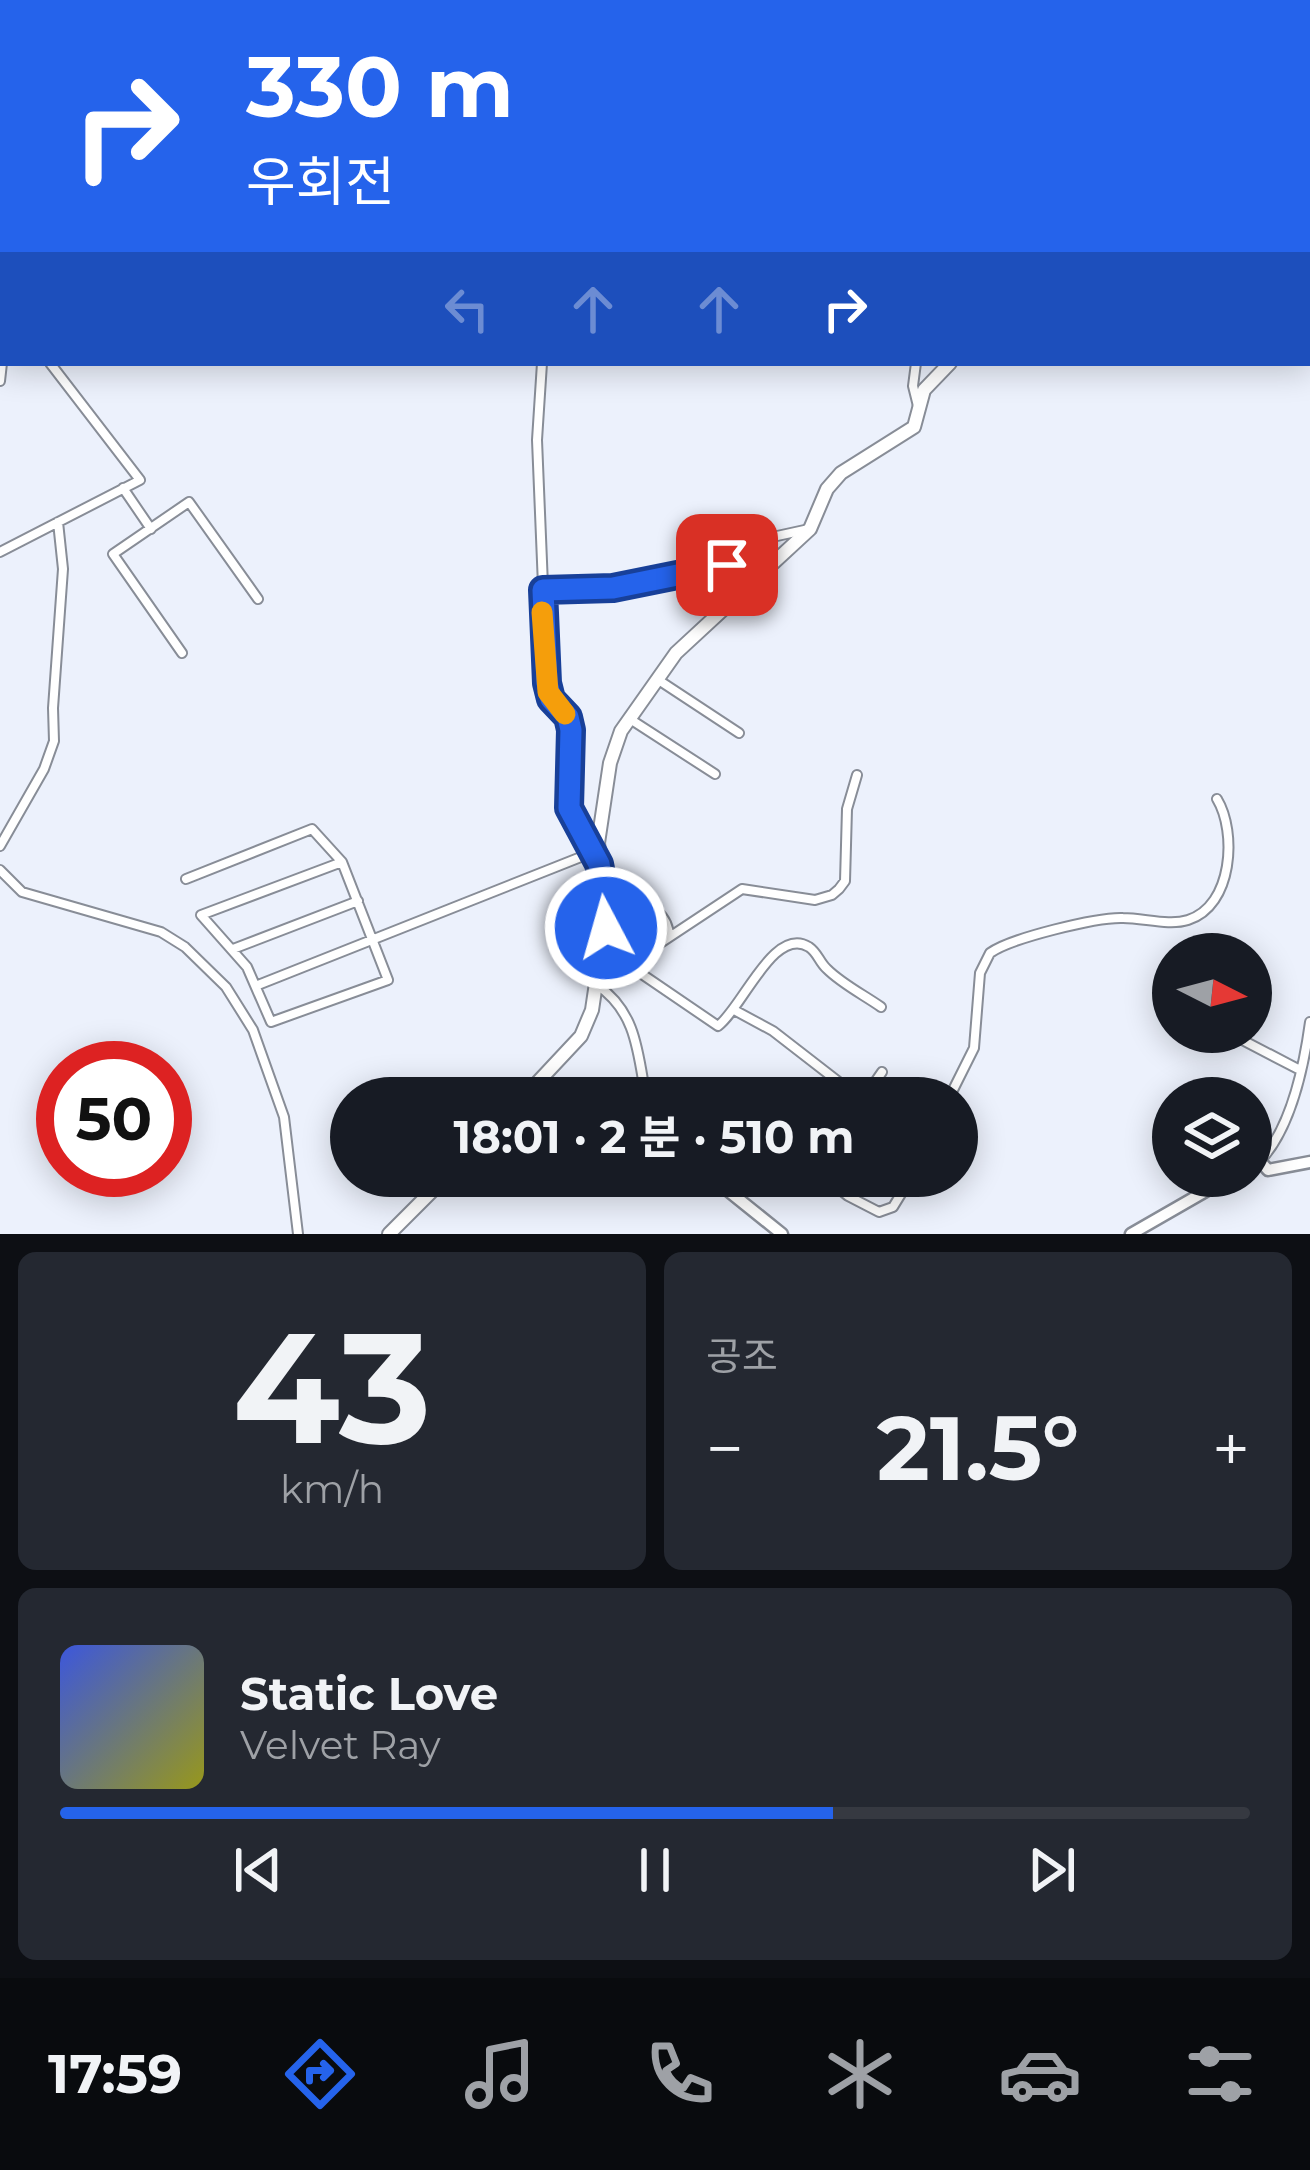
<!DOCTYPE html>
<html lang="ko">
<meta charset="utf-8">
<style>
body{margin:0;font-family:Montserrat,"Noto Sans KR",sans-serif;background:#242831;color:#f1f3f6;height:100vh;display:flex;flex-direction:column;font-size:45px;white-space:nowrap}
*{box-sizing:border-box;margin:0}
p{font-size:39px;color:#9ea1a6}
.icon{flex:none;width:66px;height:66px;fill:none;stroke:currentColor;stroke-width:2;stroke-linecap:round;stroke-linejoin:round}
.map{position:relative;height:1234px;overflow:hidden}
.side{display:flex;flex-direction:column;gap:18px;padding:18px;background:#0d0f14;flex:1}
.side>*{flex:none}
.banner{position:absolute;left:0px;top:0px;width:1311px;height:366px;box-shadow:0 6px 30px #0003;background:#2563eb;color:#fff;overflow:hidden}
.needle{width:78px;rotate:96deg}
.fabs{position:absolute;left:1152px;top:933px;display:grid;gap:24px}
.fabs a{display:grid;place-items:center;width:120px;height:120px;border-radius:50%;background:#171b24;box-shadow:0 6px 30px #0003;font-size:60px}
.speed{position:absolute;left:36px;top:1041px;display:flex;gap:24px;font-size:60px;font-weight:700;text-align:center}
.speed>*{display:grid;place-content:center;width:156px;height:156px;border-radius:50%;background:#171b24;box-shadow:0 6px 30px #0003;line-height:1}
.speed .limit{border:18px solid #d22;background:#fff;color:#111}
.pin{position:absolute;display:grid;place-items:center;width:102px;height:102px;color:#fff;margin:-51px;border-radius:24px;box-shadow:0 6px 18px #0006}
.me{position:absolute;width:132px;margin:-66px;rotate:354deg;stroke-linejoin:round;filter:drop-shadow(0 0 9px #0008)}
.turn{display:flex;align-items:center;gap:42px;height:252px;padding:0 48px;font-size:54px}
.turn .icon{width:156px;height:156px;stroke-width:2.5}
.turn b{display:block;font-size:84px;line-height:102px}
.lanes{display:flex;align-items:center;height:114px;padding:0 48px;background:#0003;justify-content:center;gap:60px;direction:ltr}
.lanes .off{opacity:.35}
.big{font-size:90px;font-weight:700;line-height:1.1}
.side .widget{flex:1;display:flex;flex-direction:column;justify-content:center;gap:18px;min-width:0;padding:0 42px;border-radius:18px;background:#242831}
.side .dial{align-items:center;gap:0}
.dial b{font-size:156px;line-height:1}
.song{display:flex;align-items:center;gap:36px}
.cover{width:144px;height:144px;border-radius:18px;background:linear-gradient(135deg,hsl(230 70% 55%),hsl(60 70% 35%))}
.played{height:12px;border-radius:6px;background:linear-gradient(90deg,#2563eb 65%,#363941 65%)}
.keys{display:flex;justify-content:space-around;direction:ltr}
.heat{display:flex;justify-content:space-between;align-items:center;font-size:66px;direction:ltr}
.side .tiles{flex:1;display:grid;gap:18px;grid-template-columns:1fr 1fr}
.widget:last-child{grid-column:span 2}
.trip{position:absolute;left:330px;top:1077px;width:648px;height:120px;border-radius:60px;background:#171b24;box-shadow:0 6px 30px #0003;font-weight:700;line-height:120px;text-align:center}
.tabs{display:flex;height:192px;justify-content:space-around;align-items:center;background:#090b0e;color:#9ea1a6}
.tabs .icon{width:84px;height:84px}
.tabs .active{color:#2563eb}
.tabs b{font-size:54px;color:#f1f3f6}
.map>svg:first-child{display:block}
</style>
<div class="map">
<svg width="1310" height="1234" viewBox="0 0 1310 1234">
<rect width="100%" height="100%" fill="#ecf1fc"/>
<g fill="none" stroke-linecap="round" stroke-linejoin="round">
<g stroke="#888d97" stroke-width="12">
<path id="minor" d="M172 0 174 3
M671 0 672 3
M875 0V3
M238 3 243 0
M0 237 3 251
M0 318H3
M542 363 537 440 547 683 551 699 570 723 571 816 597 862
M916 363 913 386 918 406
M0 381 3 354
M123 488 151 529
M0 552 140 480 50 363
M543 590 613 588 727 565 768 538 809 529
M182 653 113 554 189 502 258 599
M657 679 739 733
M630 719 715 774
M0 846 44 769 54 741 53 708 63 569 58 522
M0 870 22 892 161 932 185 947 226 987 253 1030 284 1117 298 1234
M606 877C626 897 669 903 669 937
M186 879 312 829 342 862 388 980 271 1022 247 967 201 915 342 862
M233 949 358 901
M630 966 718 1026C743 1007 774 925 809 947 818 953 819 962 827 969 842 984 864 995 881 1007
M258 985 591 853
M736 1011 773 1031 853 1093
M1227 1032 1300 1070
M646 1098C638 1054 637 1012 597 985L742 889 815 900 832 895 839 889 845 881 847 809 857 775
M864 1098 882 1072
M949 1098 974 1048 980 973 990 953C1011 938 1097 917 1123 918 1144 918 1169 926 1188 920 1233 906 1237 832 1217 799
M1260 1161C1291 1128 1304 1066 1310 1022
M704 1176C741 1201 776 1183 817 1176
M823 1176 848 1196 879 1212 893 1207 912 1176"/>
</g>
<g stroke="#888d97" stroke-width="15">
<path id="tertiary" d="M1251 1166 1260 1161 1268 1170 1310 1162
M726 1189 782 1234
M1131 1234 1232 1176"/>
</g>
<g stroke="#888d97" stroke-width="16">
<path id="secondary" d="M1308 290 1310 289
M523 1098 581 1036 592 1010 607 909 598 843 610 763 621 731 676 653 810 529 827 489 841 473 914 427 924 390 950 363
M389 1234 447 1176"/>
</g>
<use href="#minor" stroke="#fff" stroke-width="8"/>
<use href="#tertiary" stroke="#fff" stroke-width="10"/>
<use href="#secondary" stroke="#fff" stroke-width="12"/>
</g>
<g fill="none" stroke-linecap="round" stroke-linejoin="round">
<g stroke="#184099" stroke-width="30">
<path id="route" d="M606 928 608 909 599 864 569 808 571 730 568 717 551 699 547 683 543 590 613 588 727 565"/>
</g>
<use href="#route" stroke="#2563eb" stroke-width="21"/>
<path stroke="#f59e0b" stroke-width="21" d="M542 612 548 692 565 714"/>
</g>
</svg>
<div class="fabs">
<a><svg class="needle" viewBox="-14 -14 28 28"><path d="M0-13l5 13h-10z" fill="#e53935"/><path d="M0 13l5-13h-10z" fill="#9ea1a6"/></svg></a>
<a><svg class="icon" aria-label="layers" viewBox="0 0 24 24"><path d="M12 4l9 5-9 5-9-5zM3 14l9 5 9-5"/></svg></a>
</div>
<div class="speed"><div class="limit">50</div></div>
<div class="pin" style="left:727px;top:565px;background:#d93025"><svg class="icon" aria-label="arrive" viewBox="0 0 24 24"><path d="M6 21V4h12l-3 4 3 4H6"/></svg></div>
<svg class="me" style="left:606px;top:928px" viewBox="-20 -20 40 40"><circle r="17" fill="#2563eb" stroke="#fff" stroke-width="3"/><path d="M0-11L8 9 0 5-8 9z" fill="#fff"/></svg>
<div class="trip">18:01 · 2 분 · 510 m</div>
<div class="banner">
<div class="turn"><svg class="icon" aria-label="right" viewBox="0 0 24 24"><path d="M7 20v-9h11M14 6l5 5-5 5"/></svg><div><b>330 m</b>우회전</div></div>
<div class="lanes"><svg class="icon off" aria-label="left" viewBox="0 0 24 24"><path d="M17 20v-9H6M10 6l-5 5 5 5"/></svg><svg class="icon off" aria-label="ahead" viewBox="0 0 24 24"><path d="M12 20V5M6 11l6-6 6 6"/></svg><svg class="icon off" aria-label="ahead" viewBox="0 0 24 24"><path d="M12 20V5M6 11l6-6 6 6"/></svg><svg class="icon" aria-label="right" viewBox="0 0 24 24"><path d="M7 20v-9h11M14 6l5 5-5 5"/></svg></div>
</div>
</div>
<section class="side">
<div class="tiles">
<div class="widget dial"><b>43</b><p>km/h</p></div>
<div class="widget"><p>공조</p>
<div class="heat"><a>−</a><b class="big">21.5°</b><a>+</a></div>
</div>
<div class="widget">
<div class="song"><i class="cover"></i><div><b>Static Love</b><p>Velvet Ray</p></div></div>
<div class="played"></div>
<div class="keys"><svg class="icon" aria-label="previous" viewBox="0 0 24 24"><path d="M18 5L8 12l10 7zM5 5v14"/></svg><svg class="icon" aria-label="pause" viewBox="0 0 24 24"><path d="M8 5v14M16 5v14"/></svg><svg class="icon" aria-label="next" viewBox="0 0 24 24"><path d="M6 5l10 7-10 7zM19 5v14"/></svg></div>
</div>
</div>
</section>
<nav class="tabs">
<b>17:59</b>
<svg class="icon active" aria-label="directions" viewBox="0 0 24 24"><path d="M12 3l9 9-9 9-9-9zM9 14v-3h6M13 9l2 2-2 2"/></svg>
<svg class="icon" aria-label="music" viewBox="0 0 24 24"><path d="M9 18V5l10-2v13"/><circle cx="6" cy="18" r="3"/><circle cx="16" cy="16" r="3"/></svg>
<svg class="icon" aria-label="phone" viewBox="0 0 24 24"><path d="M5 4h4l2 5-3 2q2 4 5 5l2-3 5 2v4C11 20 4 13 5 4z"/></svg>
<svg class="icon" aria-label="climate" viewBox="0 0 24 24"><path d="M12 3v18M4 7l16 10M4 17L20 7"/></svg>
<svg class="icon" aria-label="car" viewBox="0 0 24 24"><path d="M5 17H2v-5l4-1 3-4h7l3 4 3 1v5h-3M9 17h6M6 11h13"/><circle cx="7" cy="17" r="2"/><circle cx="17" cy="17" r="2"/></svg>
<svg class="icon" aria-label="filters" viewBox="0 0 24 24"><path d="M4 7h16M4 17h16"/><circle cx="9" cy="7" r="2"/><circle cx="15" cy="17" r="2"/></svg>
</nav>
